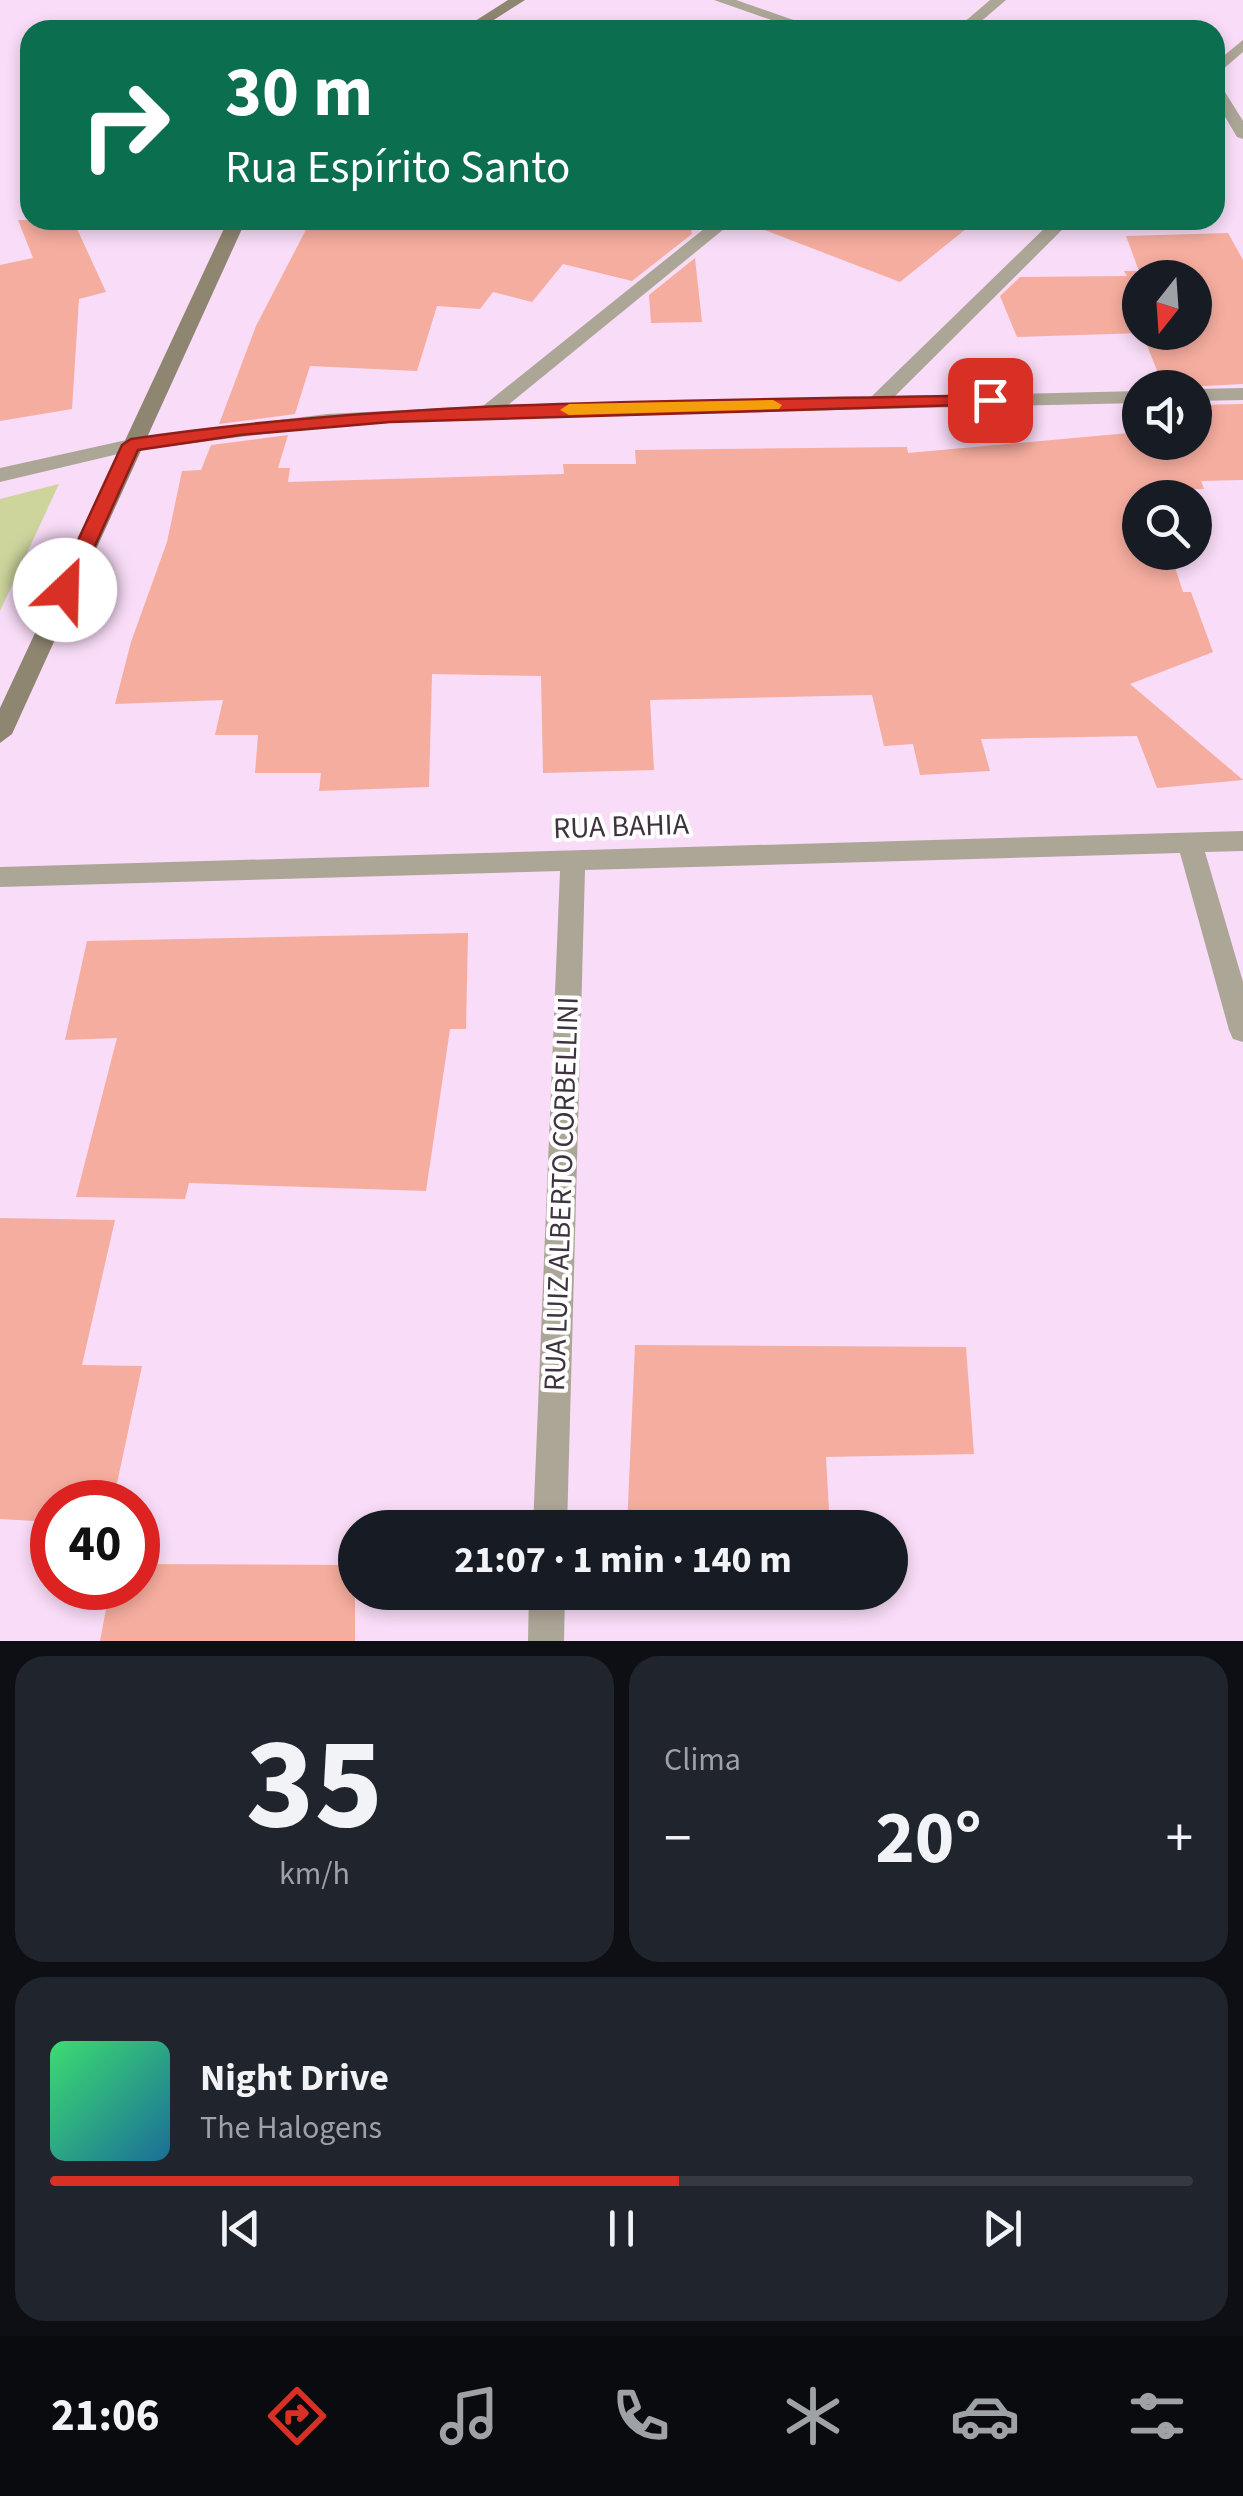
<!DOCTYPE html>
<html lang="pt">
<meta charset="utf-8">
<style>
body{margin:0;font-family:"Source Sans 3",sans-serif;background:#20242c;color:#f1f3f6;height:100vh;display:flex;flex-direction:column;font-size:38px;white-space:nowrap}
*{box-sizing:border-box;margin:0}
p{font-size:32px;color:#9ea1a6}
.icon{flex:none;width:55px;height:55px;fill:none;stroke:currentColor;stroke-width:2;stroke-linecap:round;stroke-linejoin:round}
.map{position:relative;height:1641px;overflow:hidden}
.side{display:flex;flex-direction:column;gap:15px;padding:15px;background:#0d0f14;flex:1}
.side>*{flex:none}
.guide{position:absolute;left:20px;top:20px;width:1205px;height:210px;border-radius:30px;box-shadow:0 5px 15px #0003;background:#0b6e4f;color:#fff;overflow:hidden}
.needle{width:65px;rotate:197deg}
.fabs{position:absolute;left:1122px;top:260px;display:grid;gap:20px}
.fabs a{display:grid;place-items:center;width:90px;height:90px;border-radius:50%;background:#171b24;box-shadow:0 5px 15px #0003;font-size:50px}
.speed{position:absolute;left:30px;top:1480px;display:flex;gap:20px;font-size:50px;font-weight:700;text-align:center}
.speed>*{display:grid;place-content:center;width:130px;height:130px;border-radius:50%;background:#171b24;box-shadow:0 5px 15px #0003;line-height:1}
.speed .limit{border:15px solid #d22;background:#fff;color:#111}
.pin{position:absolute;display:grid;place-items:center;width:85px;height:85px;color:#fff;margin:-42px;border-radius:20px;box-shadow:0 5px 15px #0006}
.me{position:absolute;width:110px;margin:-55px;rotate:24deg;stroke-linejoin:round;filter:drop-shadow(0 0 8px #0008)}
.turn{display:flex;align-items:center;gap:35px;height:210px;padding:0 40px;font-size:45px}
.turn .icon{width:130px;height:130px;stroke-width:2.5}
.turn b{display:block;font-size:70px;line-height:85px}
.big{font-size:75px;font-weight:700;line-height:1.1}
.side .widget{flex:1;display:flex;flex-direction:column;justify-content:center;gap:15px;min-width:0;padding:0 35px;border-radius:30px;background:#20242c}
.side .dial{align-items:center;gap:0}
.dial b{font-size:130px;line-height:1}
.song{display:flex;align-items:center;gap:30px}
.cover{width:120px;height:120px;border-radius:15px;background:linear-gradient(135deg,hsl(140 70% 55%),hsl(200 70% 35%))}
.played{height:10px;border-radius:5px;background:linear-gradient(90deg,#d93025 55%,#363941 55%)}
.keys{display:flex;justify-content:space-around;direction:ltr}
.heat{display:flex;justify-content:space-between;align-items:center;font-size:55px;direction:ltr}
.side .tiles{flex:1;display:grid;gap:15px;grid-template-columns:1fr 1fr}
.widget:last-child{grid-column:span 2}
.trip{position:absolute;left:338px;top:1510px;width:570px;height:100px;border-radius:50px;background:#171b24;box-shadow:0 5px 15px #0003;font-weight:700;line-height:100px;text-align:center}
.dock{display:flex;height:160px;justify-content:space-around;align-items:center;background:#090b0e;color:#9ea1a6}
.dock .icon{width:70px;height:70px}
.dock .on{color:#d93025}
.dock b{font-size:45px;color:#f1f3f6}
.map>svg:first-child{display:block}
</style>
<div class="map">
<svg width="1243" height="1641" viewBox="0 0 1243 1641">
<rect width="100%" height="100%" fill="#f9dcf7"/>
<path fill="#cdd49c" d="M59 484 0 611V499Z"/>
<path fill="#f5ad9f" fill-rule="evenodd" d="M18 220H73L106 292 79 299 72 409 0 421V265L33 258Z
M311 220H690L692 234 632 281 563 264 532 302 493 292 480 309 437 306 417 371 310 366 295 414 219 424 256 326Z
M750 220H977L900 282 749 224Z
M1228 233 1243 260V384L1164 388 1142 333 1017 337 1000 296 1020 277 1127 276 1124 271H1139L1126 236ZM1140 278H1195V332H1140Z
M695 258 702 322 651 323 649 295Z
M1243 404V480L1201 481 1204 489 1149 490 1152 498H1140V552H1170L1183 592H1191L1213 652 1130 684 1243 780 1157 788 1137 736 981 739 990 771 920 775 913 744 884 746 872 695 650 700 654 770 543 773 541 676 432 674 429 787 319 791 321 773H255L258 735H215L223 700 115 704 131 642 167 542 182 471 201 470 211 445 288 435 278 468H290L288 482 564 474 563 464H636L635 450 907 447 908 453 1140 432V442H1195V405Z
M468 933 466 1029H450L426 1191 189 1183 185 1199 76 1197 117 1038 65 1040 87 941Z
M0 1218 115 1220 82 1365 142 1366 113 1502H52V1522L0 1519Z
M635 1345 966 1347 974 1454 826 1457 830 1528H627Z
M138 1564 355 1565V1641H100L110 1588H138Z"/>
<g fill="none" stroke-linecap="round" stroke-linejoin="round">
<path fill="#aca697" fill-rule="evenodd" d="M714 0H736L822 30H800Z
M990 0H1006L971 30H955Z
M1243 40V52L1215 76V63Z
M1215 82 1220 84 1243 121V139L1237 137 1215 100Z
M715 220H735L508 405 871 397 1053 220H1072L894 397 1140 391V403L488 418 327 426 131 451 0 482V468L131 439 327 414 483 406Z
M1243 388V400L1195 401V389Z
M1243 831V851L1205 852 1243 982V1042L1233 1039 1229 1030 1180 853 585 870 567 1528H533L560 871 0 887V867Z
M529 1592H565L564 1641H528Z"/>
<path fill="#8f8671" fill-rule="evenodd" d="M508 0H525L478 30H461Z
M228 220H246L12 734 0 743V708Z"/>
</g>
<path fill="#d93025" stroke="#8d1f18" stroke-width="2.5" d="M990 395 998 400 996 404 390 422 240 435 138 450 75 590 65 597 55 590 122 445 131 439C414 397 703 402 990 395Z"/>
<path fill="#f59e0b" d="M773 400 782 405 779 409 569 415 560 410 569 404Z"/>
<g text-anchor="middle" stroke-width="8" stroke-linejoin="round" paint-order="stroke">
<g font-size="30" fill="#3e333e" stroke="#fff">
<text transform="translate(621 826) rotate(-2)" y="10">RUA BAHIA</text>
<text transform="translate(561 1194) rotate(-88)" y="10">RUA LUIZ ALBERTO CORBELLINI</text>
</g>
</g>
</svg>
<div class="fabs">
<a><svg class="needle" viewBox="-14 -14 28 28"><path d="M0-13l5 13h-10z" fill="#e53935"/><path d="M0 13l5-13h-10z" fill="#9ea1a6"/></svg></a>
<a><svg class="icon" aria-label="sound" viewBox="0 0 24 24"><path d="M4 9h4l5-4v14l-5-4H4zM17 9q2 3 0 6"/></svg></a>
<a><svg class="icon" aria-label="search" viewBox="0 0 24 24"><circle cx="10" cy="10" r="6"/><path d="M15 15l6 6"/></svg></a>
</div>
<div class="speed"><div class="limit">40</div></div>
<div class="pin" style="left:990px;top:400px;background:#d93025"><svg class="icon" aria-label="arrive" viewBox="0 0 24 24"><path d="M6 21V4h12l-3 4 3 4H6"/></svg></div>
<svg class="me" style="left:65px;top:590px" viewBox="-20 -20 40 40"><circle r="19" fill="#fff"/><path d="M0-13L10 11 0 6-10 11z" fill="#d93025"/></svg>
<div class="trip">21:07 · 1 min · 140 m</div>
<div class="guide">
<div class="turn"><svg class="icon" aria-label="right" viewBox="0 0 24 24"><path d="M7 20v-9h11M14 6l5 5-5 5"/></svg><div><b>30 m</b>Rua Espírito Santo</div></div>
</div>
</div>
<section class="side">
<div class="tiles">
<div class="widget dial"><b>35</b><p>km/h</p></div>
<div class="widget"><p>Clima</p>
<div class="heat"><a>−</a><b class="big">20°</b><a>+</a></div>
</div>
<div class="widget">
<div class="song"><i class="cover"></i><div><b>Night Drive</b><p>The Halogens</p></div></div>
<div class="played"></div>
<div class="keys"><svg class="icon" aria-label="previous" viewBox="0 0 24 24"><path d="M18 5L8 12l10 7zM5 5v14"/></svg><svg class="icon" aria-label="pause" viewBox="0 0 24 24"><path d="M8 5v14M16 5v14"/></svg><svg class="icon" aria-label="next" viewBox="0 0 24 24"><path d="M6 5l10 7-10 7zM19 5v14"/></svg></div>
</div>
</div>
</section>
<nav class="dock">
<b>21:06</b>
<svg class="icon on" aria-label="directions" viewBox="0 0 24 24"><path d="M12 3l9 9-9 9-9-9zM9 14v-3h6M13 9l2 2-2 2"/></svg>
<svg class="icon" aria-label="music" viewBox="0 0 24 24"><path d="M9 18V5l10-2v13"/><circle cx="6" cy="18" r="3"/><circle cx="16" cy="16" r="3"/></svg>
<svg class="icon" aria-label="phone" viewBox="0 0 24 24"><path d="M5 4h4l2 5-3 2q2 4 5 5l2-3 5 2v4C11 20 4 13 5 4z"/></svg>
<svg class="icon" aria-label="climate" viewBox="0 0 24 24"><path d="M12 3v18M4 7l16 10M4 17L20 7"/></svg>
<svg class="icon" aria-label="car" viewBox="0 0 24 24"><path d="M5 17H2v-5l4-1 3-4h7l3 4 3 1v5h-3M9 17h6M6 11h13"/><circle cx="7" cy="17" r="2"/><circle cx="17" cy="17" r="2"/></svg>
<svg class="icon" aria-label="filters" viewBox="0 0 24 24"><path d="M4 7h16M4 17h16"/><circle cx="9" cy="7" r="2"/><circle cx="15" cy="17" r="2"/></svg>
</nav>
